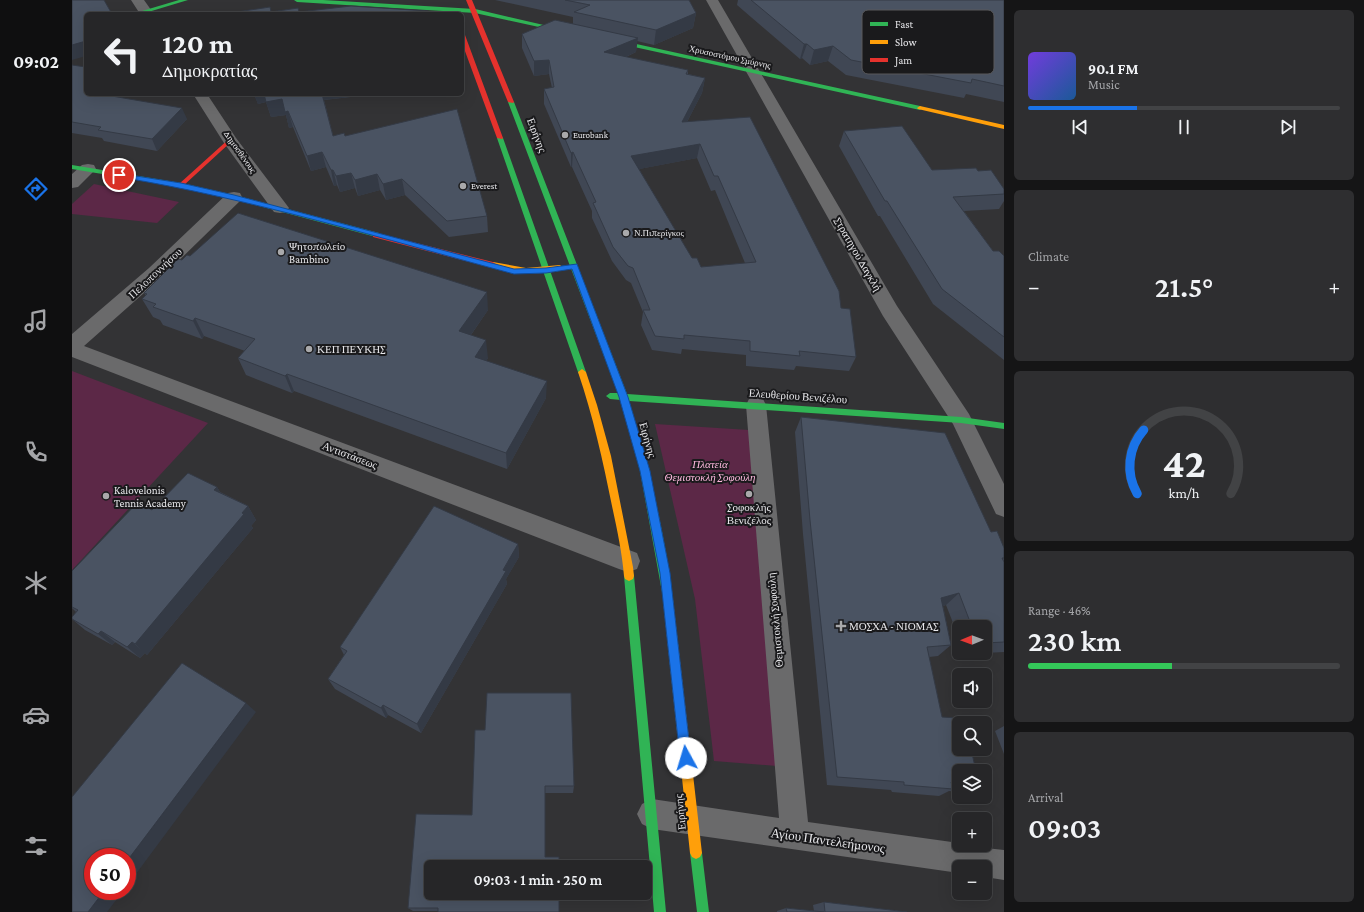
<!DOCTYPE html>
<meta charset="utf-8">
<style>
body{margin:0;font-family:"Crimson Pro",serif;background:#2e2e30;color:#f1f3f6;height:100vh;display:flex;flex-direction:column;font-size:15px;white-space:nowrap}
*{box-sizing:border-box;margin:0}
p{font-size:13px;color:#a4a5a8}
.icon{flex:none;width:22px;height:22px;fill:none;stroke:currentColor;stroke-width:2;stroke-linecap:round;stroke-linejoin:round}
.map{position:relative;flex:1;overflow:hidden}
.drawer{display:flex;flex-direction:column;gap:10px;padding:10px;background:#151516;width:360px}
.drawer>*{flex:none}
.hud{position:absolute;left:12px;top:12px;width:380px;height:84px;border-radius:6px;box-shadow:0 4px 16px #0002,0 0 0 1px #424345;background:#262628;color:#f1f3f6;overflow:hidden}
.needle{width:26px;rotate:269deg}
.tools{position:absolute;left:880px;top:620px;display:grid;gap:8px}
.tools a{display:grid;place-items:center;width:40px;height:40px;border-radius:6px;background:#262628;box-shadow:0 4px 16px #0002,0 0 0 1px #424345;font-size:20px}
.speed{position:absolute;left:12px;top:848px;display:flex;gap:8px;font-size:20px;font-weight:700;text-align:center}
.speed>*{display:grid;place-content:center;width:52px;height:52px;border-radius:50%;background:#262628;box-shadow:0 4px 16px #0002,0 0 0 1px #424345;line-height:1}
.speed .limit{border:6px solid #d22;background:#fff;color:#111}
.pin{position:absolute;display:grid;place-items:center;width:34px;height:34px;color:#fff;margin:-17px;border:2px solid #fff;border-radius:50%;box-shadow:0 1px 4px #0007}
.me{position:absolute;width:44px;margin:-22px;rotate:354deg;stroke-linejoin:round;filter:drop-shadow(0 0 3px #0008)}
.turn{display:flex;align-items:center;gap:14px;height:84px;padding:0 12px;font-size:18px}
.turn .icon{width:52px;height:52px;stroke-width:2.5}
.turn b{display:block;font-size:28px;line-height:34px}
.big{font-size:30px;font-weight:600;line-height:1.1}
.drawer .tile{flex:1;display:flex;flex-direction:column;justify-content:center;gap:6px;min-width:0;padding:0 14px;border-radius:6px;background:#2e2e30}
.drawer .dial{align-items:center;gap:0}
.dial svg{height:104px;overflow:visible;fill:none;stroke:#424345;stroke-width:7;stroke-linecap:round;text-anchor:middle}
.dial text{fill:#f1f3f6;stroke:none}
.song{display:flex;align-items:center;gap:12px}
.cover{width:48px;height:48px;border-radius:6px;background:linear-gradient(135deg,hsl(260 70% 55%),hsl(210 70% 35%))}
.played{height:4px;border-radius:2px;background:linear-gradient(90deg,#1a73e8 35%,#424345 35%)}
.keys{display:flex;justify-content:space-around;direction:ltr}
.heat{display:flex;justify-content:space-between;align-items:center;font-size:22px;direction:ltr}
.charge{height:6px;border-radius:3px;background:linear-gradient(90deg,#34c759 46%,#424345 0)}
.trip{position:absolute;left:352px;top:860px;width:228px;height:40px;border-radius:6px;background:#262628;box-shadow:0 4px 16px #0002,0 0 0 1px #424345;font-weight:600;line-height:40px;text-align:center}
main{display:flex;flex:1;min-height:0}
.tabs{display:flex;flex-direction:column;width:72px;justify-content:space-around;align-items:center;background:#0f0f10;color:#a4a5a8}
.tabs .icon{width:28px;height:28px}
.tabs .active{color:#1a73e8}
.tabs b{font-size:18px;color:#f1f3f6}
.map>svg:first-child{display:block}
</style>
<main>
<nav class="tabs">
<b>09:02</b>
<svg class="icon active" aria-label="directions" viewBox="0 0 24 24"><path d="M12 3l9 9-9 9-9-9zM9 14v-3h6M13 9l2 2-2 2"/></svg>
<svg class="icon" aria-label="music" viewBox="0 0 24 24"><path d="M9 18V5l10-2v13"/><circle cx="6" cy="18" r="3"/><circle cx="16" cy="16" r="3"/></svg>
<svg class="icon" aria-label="phone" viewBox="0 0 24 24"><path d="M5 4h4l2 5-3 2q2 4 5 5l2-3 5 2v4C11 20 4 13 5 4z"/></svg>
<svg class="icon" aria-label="climate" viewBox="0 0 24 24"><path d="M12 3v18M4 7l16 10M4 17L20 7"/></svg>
<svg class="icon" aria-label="car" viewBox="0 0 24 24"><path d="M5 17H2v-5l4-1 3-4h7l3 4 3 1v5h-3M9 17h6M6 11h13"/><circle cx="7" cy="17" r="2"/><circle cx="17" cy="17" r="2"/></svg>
<svg class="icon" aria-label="filters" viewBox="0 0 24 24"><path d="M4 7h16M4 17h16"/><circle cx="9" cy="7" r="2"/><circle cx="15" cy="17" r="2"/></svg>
</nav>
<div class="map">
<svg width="932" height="912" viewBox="0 0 932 912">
<rect width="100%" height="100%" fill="#333335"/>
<path fill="#5c2847" d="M22 184 107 202 85 223 0 214V204Z
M0 371 136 423 0 570Z
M583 424 677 430 705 766 642 761 623 599Z"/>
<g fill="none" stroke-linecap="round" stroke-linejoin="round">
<path fill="#6a6a6b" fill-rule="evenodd" d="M59 0H72L82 14H68Z
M634 0H646L825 306 897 414 932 484V517L924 514 881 424 811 316Z
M121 94H135L164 138 214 204 217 208 214 212 208 213 202 212 152 143Z
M16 164 22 165 24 169 6 187 0 188V174L10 165Z
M162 192 168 193 170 197 168 201 90 277 12 346 565 553 568 561 565 569 556 572 547 569 0 357V334L77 268 156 193Z
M684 397 691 399 694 405 736 822 887 843V845L932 850V880L913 877V867H887V873L580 829 570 824 565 814 570 804 580 799 707 818 674 405 677 399Z"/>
<path fill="#30b455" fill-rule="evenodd" d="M107 0H116L73 13 70 11Z
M222 0H251L403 9 502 32 499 34 403 13 225 2Z
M537 38 848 106 851 108 848 110 535 41V39Z
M437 101 442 102 555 394 889 417 932 423V429L889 423 557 401C576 466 593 532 601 600L600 603 596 605 592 603 568 471 549 400 538 399 534 396 538 393H546L436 102Z
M428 136 431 138 514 372 513 374H507L506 372 425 138Z
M0 165 109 183 162 195 307 233 308 235 304 237 161 199 109 187 0 169Z
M557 571 561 573 562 576 594 912H582L552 576 553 573Z
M624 847 628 849 630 853 637 912H625L618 853 620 849Z"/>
<path fill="#ff9f0a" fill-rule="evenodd" d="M848 106 932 125V129L846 109 845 108Z
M421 262 454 268 488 265 492 268 491 270C466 276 442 273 418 267V263Z
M510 369 514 372 525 405 539 456 561 567 562 576 561 579 557 581 553 579 552 576C550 552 545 529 540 506 531 461 521 416 506 372Z
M596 595 600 597 601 600 630 853 628 857 624 859 620 857 618 853 591 600 592 597Z"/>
<path fill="#e5322d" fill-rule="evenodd" d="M394 0H400L442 102 441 103 436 102Z
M390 33 393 35 431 138 430 139 425 138 390 43Z
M158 138 161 140 160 141 111 186H107V184Z
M301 233H304L421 262 425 265 421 268 301 237Z"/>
</g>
<path fill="#404754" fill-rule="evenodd" d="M423 0H617L624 13 621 28 582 45 565 41 564 52 554 57 616 70V74L633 78 630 93 615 122 769 308 784 357 777 371 724 366 722 370 674 366V355L610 349 609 354 580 350 569 325 571 312 559 283 554 280 540 261 520 218V211L500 167H499L472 104V89L480 88 477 74 462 76 450 48V34L501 24V17ZM625 158 639 191 643 190 673 263 629 267 620 258 567 169Z
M666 0H932V102L894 94 892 98 774 75 756 61 738 65 730 58 728 59 665 5Z
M0 65 14 94H31H30L115 119 85 151 32 141 30 138 0 133Z
M182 94H305L252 100 261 136H273L415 216 416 232 377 237 333 195 314 200 308 190 286 196 283 188 268 192 265 185 262 186 254 167 239 171 221 127 217 128 214 115 199 117 194 102 186 104Z
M772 131 860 170 906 171 932 189V201L927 209 892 211 921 251 932 256V360L861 304 808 216H806L767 146Z
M118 256 416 310 399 335 416 358 414 361 474 398 435 469 222 391 220 393 174 375 166 358 173 351 132 336 130 339 91 325 88 320 81 317 70 299 74 296 72 293 110 260Z
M729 417 919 532 932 548V652L893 654V653H913V627H887V638L874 605 871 606 879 645 866 656 857 657 870 717 887 771V792L877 791 867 796 820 792 819 790 755 785 731 534 723 432Z
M145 487 148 492 176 506 184 520 179 526 181 528 75 655 73 653 68 658 43 642 40 645 13 630 0 619 4 612 0 608V571L80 510Z
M446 544 447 557 434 579 435 584 349 733 316 715 314 718 263 689 256 679 272 655 268 647Z
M932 726V754L923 731Z
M403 730 502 786 501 793H473V857L487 893 366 911H341L336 908 400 815Z
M752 902 835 912H705V911L714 908 742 911 741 905Z"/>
<path fill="#343a45" d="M624 13 621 28 582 45 584 30Z
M566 38 564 52 531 67 532 52Z
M14 41V56L0 60V45Z
M732 44H735L730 58 728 59Z
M761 46 756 61 738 65 742 50Z
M477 60V74L462 76V61Z
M633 78 630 93 607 137 610 122Z
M182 94H193L210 99 216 111 221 127 217 128 214 115 199 117 194 102 186 104Z
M250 94H305L251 100Z
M110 108 115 119 85 151 80 139Z
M628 144 625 158 557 171 559 156Z
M250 152 254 167 239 171 235 156Z
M501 152 500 167H499V153Z
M259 170H261L265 185 262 186Z
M279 173 283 188 268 192 264 176Z
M305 174 308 190 286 196 283 180Z
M330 179 333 195 314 200 311 184Z
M415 292 416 310 389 349 387 331Z
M123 318 132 336 130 339 121 321Z
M414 340 416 358 405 375 403 357Z
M215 374 222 391 220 393 213 376Z
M475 381 474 398 435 469 434 453Z
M145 487 153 501 142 490Z
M176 506 184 520 179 526 181 528 75 655 63 644Z
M446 544 447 557 434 579 435 584 349 733 345 724Z
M887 593 874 605 857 610 869 598Z
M29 631 43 642 40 645 26 634Z
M60 642 73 653 68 658 55 647Z
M174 703 184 712 55 886V861Z
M311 705 316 715 314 718 309 708Z
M32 891H51L35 912H16Z"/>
<path fill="#4a5362" stroke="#343a45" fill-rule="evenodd" d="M0 0H32L40 14H14V41L0 45Z
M493 0H617L624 13 584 30 502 12 518 5Z
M679 0H932V86L900 79 899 83 779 60 761 46 742 50 735 44H732Z
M279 6 356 11V14H159L158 13 198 7 199 12 226 8 227 12Z
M483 20 566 38 532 52 616 70 614 74 633 78 610 122 678 117 767 291 769 308 778 309 784 357 727 351 728 356 678 351V341L612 335V339L583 336 571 310H578L561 268 556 266 541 247 521 203 524 202 501 152 499 153 472 89 482 87 477 60 462 61 450 34ZM628 144 642 176H646L684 262 629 267 625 258H620L559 156Z
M0 65 14 67V94H28L110 108 80 139 26 130 29 127 0 122Z
M192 94H250L261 136 272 133 273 136 385 109 415 216 375 221 330 179 311 184 305 174 283 180 279 173 264 176 261 170H259L250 152 235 156 216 111 213 112 210 99 194 102Z
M830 126 860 170 904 168 906 171 919 170 932 189V194L881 197 921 251H927L932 256V337L870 289 815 201H813L772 131Z
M166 213 415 292 387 331 414 340 403 357 475 381 434 453 215 374 213 376 166 358 183 339 123 318 121 321 81 307 84 304 70 299 75 294 72 293 106 259 110 260 115 255 118 256Z
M729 417 873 433 919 532 925 531 932 548V558H930L932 562V642L913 643V627H900L887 593 869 598 879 645 855 647 870 717 885 718 887 724V749H899L904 771H887V783L879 782 881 789 832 785V782L765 777 738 520Z
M116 473 145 487 142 490 176 506 170 513 172 514 63 644 60 642 55 647 29 631 26 634 0 619V617L6 610 0 607V571L66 502 80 510Z
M362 506 446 544 431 570 434 571 345 724 311 705 309 708 256 679 275 651 268 647Z
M110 663 174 703 55 861V857H21V891H32L16 912H0V797Z
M415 693H499L502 786H473V857H487V867H359V893H487V912H366V908H336L344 814 400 815 403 730H413Z
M752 902 835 912H753Z
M714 908 752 912H715Z"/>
<path fill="#1a73e8" stroke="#114b97" d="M45 173 109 183 162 195 442 269 474 268 505 264 556 397 578 471 598 573 619 758 618 762 614 763 610 762 608 758 588 573 568 471 547 397 500 269 474 273 442 274C311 239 181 199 47 177L45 176Z"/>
<g fill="#a9a9ab" stroke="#1a1a1c" stroke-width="1.5">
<circle cx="493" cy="135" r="4"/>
<circle cx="391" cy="186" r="4"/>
<circle cx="554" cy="233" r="4"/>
<circle cx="209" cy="252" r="4"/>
<circle cx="237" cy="349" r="4"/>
<circle cx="677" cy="494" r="4"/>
<circle cx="34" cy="496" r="4"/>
<path d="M767 620h4v4h4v4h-4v4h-4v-4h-4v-4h4z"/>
</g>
<g text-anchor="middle" stroke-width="4" stroke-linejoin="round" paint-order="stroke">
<g font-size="9" fill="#e8e8eb" stroke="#1a1a1c">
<text transform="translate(658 57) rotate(12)" y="3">Χρυσοστόμου Σμύρνης</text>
<text transform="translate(168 152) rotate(55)" y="3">Δημοσθένους</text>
</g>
<g font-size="9" fill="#e8e8eb" stroke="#1a1a1c" text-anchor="start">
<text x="501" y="138">Eurobank</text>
<text x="399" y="189">Everest</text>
<text x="562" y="236">Ν.Πιπερίγκος</text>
</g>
<g font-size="11" fill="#e8e8eb" stroke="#1a1a1c">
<text transform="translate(465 135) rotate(69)" y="4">Ειρήνης</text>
<text transform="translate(786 254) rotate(60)" y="4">Στρατηγού Δαγκλή</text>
<text transform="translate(83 273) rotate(-43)" y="4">Πελοποννήσου</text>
<text transform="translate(726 396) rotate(4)" y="4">Ελευθερίου Βενιζέλου</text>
<text transform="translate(576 440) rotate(74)" y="4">Ειρήνης</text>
<text transform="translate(278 455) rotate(21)" y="4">Αντιστάσεως</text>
<text transform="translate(703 620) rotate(-95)" y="4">Θεμιστοκλή Σοφούλη</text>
<text transform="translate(608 812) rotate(-96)" y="4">Ειρήνης</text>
</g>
<g font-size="11" fill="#e8e8eb" stroke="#1a1a1c" text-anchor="start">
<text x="217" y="250">Ψητοπωλείο<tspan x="217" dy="13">Bambino</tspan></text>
<text x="245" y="353">ΚΕΠ ΠΕΥΚΗΣ</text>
<text x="42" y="494">Kalovelonis<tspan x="42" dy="13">Tennis Academy</tspan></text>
<text x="677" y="511" text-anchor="middle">Σοφοκλής<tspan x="677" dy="13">Βενιζέλος</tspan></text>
<text x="777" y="630">ΜΟΣΧΑ - ΝΙΟΜΑΣ</text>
</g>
<g font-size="11" font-style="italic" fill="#fdb8dd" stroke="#1a1a1c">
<text x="638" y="468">Πλατεία<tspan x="638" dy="13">Θεμιστοκλή Σοφούλη</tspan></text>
</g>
<g font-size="13" fill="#e8e8eb" stroke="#1a1a1c">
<text transform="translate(756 840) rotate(8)" y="5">Αγίου Παντελεήμονος</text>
</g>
</g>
<rect x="790" y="10" width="132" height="64" rx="6" fill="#1a1a1c" stroke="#58585a" stroke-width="1"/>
<rect x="798" y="22" width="18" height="4" fill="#30b455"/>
<rect x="798" y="40" width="18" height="4" fill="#ff9f0a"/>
<rect x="798" y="58" width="18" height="4" fill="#e5322d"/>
<g font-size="11" fill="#e8e8eb">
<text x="823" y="28">Fast</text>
<text x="823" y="46">Slow</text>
<text x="823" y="64">Jam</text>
</g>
</svg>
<div class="tools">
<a><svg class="needle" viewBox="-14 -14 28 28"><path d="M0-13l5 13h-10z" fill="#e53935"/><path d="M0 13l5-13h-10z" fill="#a4a5a8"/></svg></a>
<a><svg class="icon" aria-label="sound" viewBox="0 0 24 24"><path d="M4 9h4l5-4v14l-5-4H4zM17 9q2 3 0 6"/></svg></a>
<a><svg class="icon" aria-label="search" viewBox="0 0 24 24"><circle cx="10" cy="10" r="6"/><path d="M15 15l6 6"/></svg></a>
<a><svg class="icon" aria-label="layers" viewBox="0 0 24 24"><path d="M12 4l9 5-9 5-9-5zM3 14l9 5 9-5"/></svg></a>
<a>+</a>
<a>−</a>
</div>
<div class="speed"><div class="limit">50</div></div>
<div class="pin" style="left:47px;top:175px;background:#d93025"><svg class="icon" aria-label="arrive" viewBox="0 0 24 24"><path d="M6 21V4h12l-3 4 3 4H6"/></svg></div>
<svg class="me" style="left:614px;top:758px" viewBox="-20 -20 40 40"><circle r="19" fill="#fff"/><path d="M0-13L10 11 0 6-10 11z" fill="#1a73e8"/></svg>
<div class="trip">09:03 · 1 min · 250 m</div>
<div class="hud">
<div class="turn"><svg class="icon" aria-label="left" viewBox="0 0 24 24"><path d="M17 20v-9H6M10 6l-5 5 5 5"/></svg><div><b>120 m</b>Δημοκρατίας</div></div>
</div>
</div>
<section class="drawer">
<div class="tile">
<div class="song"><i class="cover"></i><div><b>90.1 FM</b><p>Music</p></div></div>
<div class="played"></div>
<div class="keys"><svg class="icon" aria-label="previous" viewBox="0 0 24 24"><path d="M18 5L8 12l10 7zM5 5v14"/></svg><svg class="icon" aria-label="pause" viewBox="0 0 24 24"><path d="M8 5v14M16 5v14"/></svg><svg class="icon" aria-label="next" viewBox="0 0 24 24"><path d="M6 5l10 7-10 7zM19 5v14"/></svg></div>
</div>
<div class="tile"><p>Climate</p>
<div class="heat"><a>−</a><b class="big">21.5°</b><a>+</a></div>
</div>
<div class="tile dial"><svg viewBox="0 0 100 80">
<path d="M14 69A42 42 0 1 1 86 69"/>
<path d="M14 69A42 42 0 0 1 19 20" stroke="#1a73e8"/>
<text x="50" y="56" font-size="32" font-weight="700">42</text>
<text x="50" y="72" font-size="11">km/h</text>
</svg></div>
<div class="tile"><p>Range · 46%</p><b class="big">230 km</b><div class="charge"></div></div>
<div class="tile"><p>Arrival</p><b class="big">09:03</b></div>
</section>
</main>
